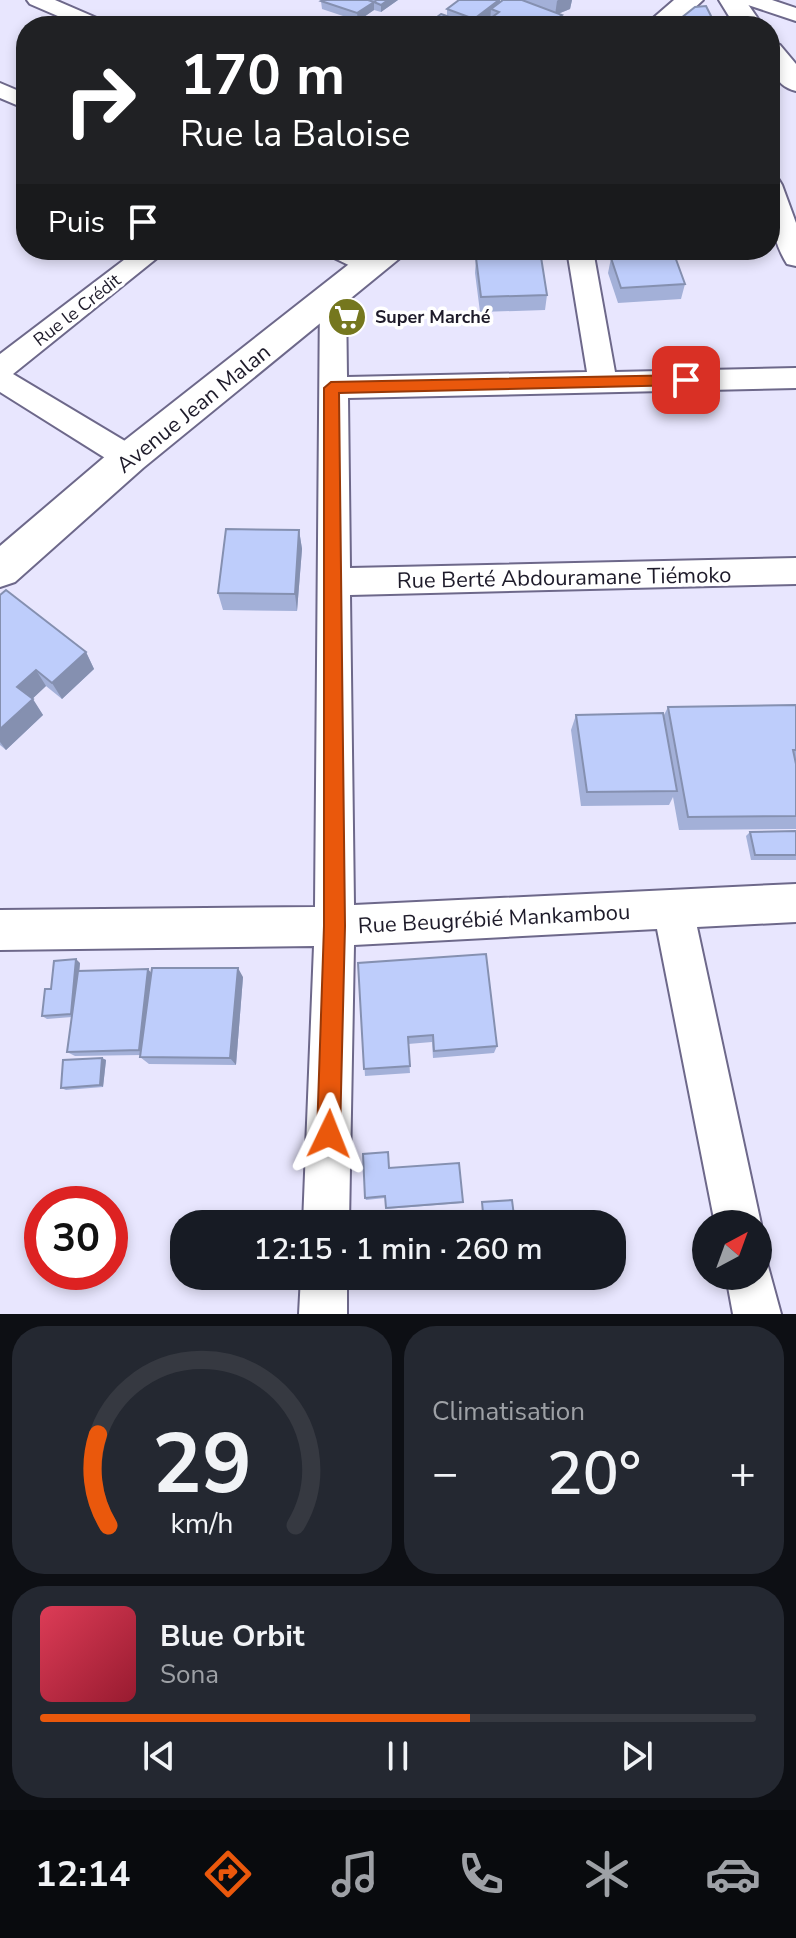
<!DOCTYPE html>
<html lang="fr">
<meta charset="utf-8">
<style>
body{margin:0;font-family:"Nunito Sans",sans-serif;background:#242831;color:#f1f3f6;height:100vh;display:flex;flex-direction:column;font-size:30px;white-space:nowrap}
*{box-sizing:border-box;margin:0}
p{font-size:26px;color:#9ea1a6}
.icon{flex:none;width:44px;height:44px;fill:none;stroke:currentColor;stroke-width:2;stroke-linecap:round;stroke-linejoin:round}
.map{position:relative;height:1314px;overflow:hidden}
.sheet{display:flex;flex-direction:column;gap:12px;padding:12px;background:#0d0f14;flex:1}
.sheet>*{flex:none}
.hud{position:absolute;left:16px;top:16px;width:764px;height:244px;border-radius:32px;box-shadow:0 4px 12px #0003;background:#202124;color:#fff;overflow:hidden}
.needle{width:52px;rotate:41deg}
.tools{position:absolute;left:692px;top:1210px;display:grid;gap:16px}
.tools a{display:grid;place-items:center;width:80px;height:80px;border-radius:50%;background:#171b24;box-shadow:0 4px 12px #0003;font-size:40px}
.speed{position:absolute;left:24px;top:1186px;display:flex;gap:16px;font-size:40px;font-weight:700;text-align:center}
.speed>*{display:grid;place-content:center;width:104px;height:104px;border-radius:50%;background:#171b24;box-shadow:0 4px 12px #0003;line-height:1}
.speed .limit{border:12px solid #d22;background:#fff;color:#111}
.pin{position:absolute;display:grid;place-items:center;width:68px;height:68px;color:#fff;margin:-34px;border-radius:16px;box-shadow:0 4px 12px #0006}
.me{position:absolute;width:88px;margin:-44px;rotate:2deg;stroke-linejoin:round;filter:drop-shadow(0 0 6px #0008)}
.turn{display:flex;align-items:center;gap:28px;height:168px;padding:0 32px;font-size:36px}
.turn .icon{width:104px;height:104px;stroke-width:2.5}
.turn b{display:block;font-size:56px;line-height:68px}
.then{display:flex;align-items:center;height:76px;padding:0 32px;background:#0003;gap:16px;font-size:30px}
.big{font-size:60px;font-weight:600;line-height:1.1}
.sheet .widget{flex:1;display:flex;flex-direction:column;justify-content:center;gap:12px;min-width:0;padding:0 28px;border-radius:32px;background:#242831}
.sheet .dial{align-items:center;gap:0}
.dial svg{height:208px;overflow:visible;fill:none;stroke:#363941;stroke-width:7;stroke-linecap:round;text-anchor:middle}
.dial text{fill:#f1f3f6;stroke:none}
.song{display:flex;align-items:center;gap:24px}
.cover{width:96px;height:96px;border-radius:12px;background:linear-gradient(135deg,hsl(350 70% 55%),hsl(350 70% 35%))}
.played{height:8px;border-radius:4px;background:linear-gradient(90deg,#ea580c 60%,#363941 60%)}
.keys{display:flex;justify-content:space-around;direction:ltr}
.heat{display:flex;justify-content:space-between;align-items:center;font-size:44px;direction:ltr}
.sheet .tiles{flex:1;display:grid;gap:12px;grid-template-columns:1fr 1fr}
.widget:last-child{grid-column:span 2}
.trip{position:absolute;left:170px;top:1210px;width:456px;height:80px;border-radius:32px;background:#171b24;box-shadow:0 4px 12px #0003;font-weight:600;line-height:80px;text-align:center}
.dock{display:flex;height:128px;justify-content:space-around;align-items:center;background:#090b0e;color:#9ea1a6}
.dock .icon{width:56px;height:56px}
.dock .on{color:#ea580c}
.dock b{font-size:36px;color:#f1f3f6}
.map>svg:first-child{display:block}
</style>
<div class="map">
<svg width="796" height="1314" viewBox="0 0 796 1314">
<rect width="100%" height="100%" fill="#e8e6fe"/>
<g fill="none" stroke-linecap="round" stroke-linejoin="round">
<g stroke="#6d688a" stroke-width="4">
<path id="street" d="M27 0H55L106 22 109 26H81L30 4Z
M481 0H510L571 22 574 26H544L484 4Z
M742 0H772L796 8V21L745 4Z
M0 83 26 94V109L0 98Z
M770 178 779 180 782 185 796 223V266L787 264C770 237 770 208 770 178Z
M137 250H167L13 374 140 450 144 458 140 466 129 469 118 466 0 392V354Z
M326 250C346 250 371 246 383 265L379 271 370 273 361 271 330 256Z
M567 250H593L615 372 796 368V388L348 398 350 568 796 558V584L350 595 354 905 796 884V922L697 927 761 1224 758 1231V1224H715L657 929 354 945 349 1224H303L314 946 0 950V910L315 907 320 296 324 290 333 287 342 290 346 296 347 377 587 372Z
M758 1256 766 1259 781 1314H733L726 1276H758Z
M301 1276H347V1314H299Z"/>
</g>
<g stroke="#6d688a" stroke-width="4">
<path id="secondary" d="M674 0H703L675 26H644Z
M719 0H745L763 26H735Z
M770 43 780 45 796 64V91C772 85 770 64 770 43Z
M367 250H405L400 258 143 468 15 582 0 587V546L115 448Z"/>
</g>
<use href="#street" fill="#fff" fill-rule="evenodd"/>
<use href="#secondary" fill="#fff" fill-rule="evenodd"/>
</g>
<path fill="#a3b0d8" d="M323 0H398L381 12 374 10 358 21 322 9 321 1Z
M500 0V3L503 0H572L570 9 558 14 561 26H487V23L483 26H425L447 16V9Z
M476 258 547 295 545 310 480 312 475 273Z
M611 258 685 284 681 299 618 303 608 273Z
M299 530 302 549 297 611 223 610 218 593Z
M0 595 86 652 94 669 62 699 46 686 32 699 43 715 6 750 0 745Z
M796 705V829L679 830 673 797 669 805 581 806 571 730 576 715 663 717 668 707Z
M796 831V860H751L746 836 750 832Z
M80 963 79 971 243 977 236 1065 149 1064 140 1057 141 1055 75 1056 67 1052 72 1017 47 1019 42 1016 51 989Z
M358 963 497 1046 494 1053 433 1058 432 1042 408 1044 410 1073 365 1076Z
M102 1058 106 1060 103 1087 66 1090 61 1088Z
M389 1168 463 1202 461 1203 386 1209 385 1198 366 1200 365 1198Z"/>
<path fill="#8590b0" d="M388 0H398L381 12V5Z
M499 0H500L499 12 491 9 490 21H487V23L483 26H474V19Z
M558 0H572L570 9 555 15 557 1Z
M374 2V10L358 21 357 13Z
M562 15 561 26H548Z
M299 530 302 549 297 611 295 594Z
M86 652 94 669 62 699 52 683Z
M36 670 46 686 28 703 17 687Z
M33 699 43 715 6 750 0 742V729Z
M76 959 80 963 75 1017 71 1014Z
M238 968 243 977 236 1065 230 1058Z
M148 969 154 976 145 1055 139 1050Z
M102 1058 106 1060 103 1087 100 1085Z"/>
<path fill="#becdfb" stroke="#8590b0" stroke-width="2" d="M323 0H368L374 2 357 13 321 1Z
M377 0H388L381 5 374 2Z
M459 0H499L474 19 447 9Z
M503 0H522L562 15 548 26H489L491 24 487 21 499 12 491 9Z
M706 6 716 26H671L695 7Z
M441 14 472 25 425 26Z
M674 254 685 284 621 288 611 258Z
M541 257 547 295 481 297 476 258Z
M226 529 299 530 295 594 218 593Z
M6 590 86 652 52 683 36 670 17 687 33 699 0 729V595Z
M796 705V750H793L796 764V816L688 817 668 707Z
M663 713 677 791 587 792 576 715Z
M796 831V855H755L750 832Z
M486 954 497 1046 434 1051 433 1035 408 1037 410 1066 364 1069 358 963Z
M76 959 71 1014 42 1016 45 989H51L54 961Z
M152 968H238L230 1058 140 1057Z
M148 969 139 1050 67 1052 78 971Z
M102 1058 100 1085 61 1088 63 1060Z
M388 1152 389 1168 459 1163 463 1202 386 1208 385 1196 365 1198 363 1154Z
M512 1200 515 1224H484L482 1202Z"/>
<path fill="#ea580c" stroke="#983908" stroke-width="2" d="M686 375 693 380 686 385 339 393 345 926 340 1134 337 1143 329 1146 320 1143 317 1134 324 926V388L331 382Z"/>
<defs>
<g id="supermarket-disc" transform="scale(2)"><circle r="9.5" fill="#75771e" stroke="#fff"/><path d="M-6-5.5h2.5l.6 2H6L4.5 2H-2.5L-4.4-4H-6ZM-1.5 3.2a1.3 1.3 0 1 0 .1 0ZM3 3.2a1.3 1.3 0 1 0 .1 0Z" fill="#fff"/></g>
</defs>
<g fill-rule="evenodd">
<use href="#supermarket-disc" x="347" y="317"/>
</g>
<g text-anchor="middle" stroke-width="7" stroke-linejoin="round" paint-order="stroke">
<g font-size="18" fill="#1e1b2a" stroke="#fff">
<text transform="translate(77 310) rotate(-38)" y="6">Rue le Crédit</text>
</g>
<g font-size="18" font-weight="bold" fill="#1e1b2a" stroke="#fff" text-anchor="start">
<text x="375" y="323">Super Marché</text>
</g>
<g font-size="22" fill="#1e1b2a" stroke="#fff">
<text transform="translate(193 408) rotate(-39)" y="8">Avenue Jean Malan</text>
<text transform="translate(564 577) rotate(-1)" y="8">Rue Berté Abdouramane Tiémoko</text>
<text transform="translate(494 918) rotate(-3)" y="8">Rue Beugrébié Mankambou</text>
</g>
</g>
</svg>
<div class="tools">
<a><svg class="needle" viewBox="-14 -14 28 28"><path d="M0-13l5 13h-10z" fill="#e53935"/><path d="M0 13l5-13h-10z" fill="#9ea1a6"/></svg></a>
</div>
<div class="speed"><div class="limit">30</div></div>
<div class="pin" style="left:686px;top:380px;background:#d93025"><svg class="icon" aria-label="arrive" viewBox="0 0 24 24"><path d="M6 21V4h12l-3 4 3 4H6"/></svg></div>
<svg class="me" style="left:329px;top:1134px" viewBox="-20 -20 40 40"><path d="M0-17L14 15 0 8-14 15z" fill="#ea580c" stroke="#fff" stroke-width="4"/></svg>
<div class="trip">12:15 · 1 min · 260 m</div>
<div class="hud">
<div class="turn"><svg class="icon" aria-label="right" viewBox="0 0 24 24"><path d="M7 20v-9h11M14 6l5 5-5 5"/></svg><div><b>170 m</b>Rue la Baloise</div></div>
<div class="then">Puis<svg class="icon" aria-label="arrive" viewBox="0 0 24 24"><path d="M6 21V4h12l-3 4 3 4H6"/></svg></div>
</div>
</div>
<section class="sheet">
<div class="tiles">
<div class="widget dial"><svg viewBox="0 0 100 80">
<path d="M14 69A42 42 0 1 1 86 69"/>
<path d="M14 69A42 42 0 0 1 10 34" stroke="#ea580c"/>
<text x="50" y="56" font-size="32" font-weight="700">29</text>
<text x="50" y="72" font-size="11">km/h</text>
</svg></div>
<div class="widget"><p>Climatisation</p>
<div class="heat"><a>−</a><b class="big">20°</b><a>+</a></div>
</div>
<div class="widget">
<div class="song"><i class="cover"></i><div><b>Blue Orbit</b><p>Sona</p></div></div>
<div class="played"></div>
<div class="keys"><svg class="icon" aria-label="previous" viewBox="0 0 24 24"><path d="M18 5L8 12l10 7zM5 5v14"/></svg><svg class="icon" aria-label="pause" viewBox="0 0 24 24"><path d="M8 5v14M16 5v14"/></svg><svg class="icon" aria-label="next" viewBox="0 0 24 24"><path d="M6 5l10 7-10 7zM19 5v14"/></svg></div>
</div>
</div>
</section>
<nav class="dock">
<b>12:14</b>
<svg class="icon on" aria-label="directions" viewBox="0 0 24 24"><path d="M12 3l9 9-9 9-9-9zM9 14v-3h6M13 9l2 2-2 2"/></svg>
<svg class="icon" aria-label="music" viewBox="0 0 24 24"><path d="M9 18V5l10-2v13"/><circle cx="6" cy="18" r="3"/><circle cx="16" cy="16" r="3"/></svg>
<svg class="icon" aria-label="phone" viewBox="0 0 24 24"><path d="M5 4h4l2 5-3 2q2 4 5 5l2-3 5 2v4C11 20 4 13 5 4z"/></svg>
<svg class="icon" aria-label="climate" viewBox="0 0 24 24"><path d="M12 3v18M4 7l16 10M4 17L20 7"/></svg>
<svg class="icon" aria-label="car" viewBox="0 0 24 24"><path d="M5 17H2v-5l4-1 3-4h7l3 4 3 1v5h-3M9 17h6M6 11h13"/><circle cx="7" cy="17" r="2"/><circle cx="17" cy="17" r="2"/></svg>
</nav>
